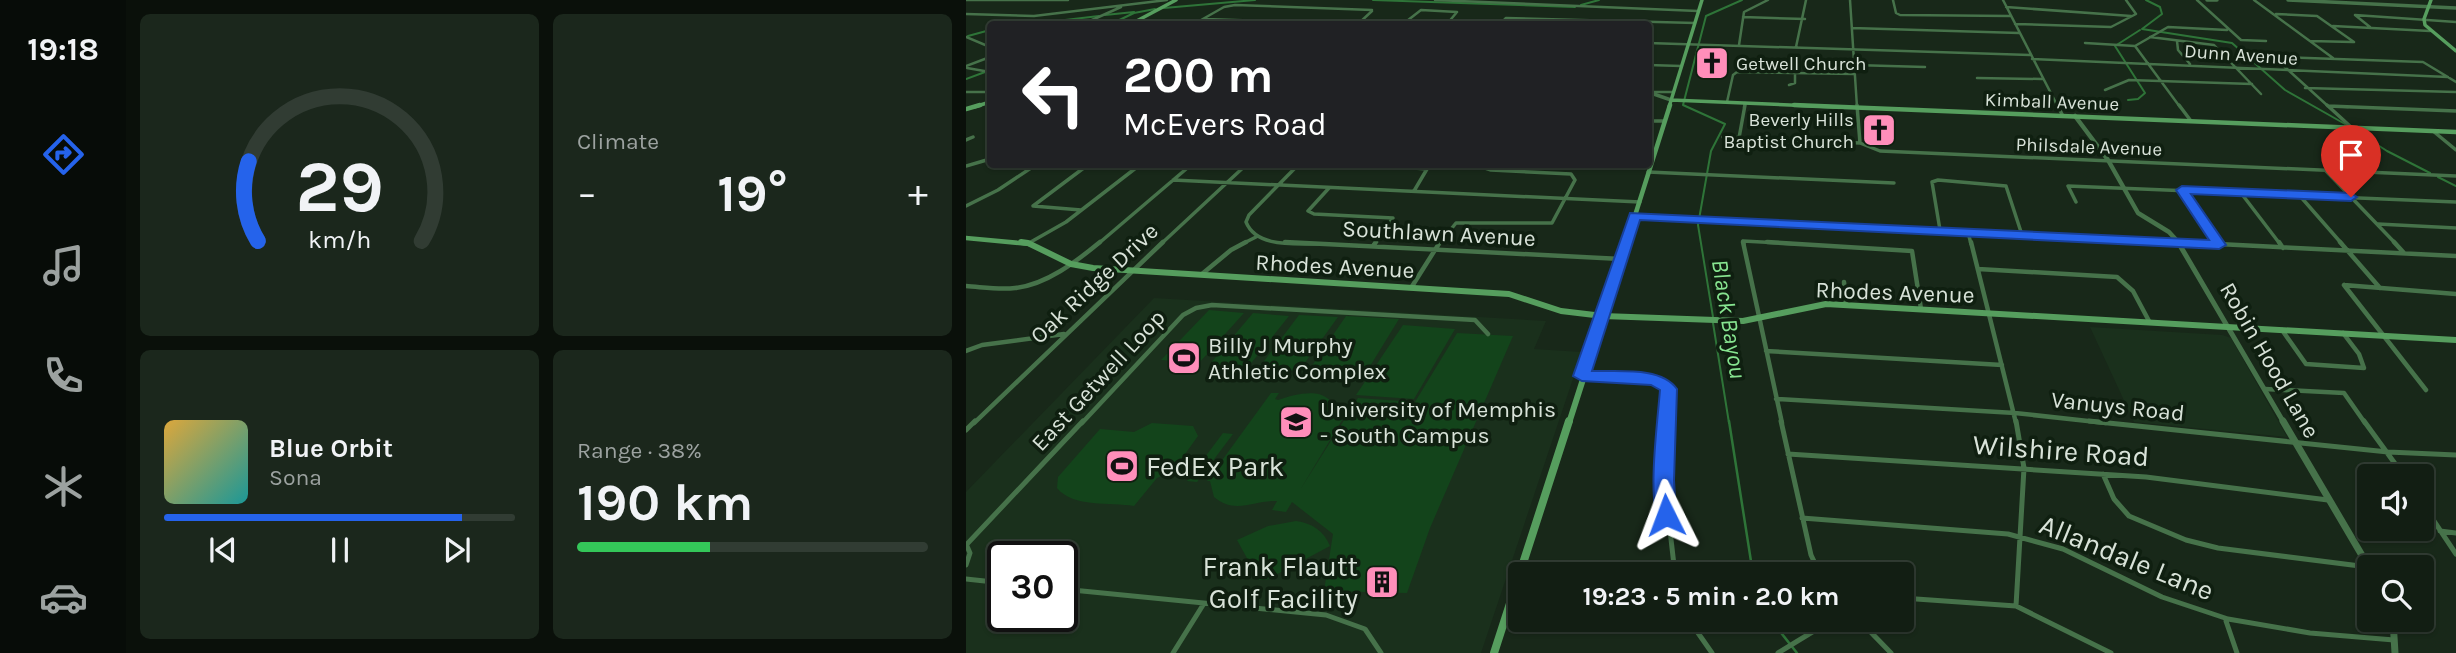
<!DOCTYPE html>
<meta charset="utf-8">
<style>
body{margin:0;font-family:Karla,sans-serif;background:#1b271c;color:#f1f3f6;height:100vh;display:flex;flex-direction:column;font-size:26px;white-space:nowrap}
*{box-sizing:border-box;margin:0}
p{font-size:23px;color:#9ca2a0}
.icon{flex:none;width:38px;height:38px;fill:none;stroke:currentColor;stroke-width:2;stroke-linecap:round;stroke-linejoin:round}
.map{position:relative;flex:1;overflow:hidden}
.details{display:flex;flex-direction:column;gap:14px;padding:14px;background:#0a100a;width:840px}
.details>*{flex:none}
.banner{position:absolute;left:21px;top:21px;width:665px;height:147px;border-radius:7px;box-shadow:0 2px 5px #0004,0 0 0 2px #313c33;background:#202124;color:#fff;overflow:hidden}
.tools{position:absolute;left:1391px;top:464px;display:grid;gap:14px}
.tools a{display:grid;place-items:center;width:77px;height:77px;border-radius:7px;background:#121e13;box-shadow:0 2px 5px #0004,0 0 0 2px #313c33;font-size:35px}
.speed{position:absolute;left:21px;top:541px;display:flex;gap:14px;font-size:35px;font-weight:700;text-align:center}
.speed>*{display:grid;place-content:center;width:91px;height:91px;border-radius:50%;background:#121e13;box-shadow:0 2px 5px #0004,0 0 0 2px #313c33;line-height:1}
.speed .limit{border:4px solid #111;border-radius:10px;background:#fff;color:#111}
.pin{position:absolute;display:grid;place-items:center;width:60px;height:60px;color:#fff;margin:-72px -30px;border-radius:50% 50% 50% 0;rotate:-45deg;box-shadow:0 0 7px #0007}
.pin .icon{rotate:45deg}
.me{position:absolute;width:77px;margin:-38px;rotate:357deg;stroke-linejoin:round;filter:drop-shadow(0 0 5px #0008)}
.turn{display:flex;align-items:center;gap:24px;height:147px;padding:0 21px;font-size:32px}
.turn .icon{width:91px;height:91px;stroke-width:2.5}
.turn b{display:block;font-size:49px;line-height:60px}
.big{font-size:52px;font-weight:700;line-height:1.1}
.details .widget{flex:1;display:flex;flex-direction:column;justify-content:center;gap:10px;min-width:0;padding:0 24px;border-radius:10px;background:#1b271c}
.details .dial{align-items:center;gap:0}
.dial svg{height:182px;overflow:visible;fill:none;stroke:#313c33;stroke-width:7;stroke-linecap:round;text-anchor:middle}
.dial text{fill:#f1f3f6;stroke:none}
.song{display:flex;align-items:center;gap:21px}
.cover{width:84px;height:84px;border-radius:10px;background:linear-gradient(135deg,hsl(40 70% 55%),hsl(180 70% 35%))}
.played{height:7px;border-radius:4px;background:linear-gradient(90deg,#2563eb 85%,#313c33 85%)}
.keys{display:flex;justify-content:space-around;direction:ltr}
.heat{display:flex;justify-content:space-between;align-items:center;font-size:38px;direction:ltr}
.charge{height:10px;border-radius:5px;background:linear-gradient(90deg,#34c759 38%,#313c33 0)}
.details .tiles{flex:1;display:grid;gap:14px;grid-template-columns:repeat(2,1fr)}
.trip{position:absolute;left:542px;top:562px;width:406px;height:70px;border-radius:7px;background:#121e13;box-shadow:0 2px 5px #0004,0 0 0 2px #313c33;font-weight:700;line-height:70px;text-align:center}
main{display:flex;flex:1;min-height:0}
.tabs{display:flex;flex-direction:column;width:126px;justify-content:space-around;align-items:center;background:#070c08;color:#9ca2a0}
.tabs .icon{width:49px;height:49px}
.tabs .selected{color:#2563eb}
.tabs b{font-size:32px;color:#f1f3f6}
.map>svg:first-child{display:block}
</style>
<main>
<nav class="tabs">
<b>19:18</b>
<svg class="icon selected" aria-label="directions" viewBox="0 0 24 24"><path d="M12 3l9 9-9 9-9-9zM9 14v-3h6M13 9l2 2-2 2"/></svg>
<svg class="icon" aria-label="music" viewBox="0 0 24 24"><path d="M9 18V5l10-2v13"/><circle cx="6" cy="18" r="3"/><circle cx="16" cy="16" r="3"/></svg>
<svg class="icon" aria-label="phone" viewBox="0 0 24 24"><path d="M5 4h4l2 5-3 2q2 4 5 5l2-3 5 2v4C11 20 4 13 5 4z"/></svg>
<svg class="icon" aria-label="climate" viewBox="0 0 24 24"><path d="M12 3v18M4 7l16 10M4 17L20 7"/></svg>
<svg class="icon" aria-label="car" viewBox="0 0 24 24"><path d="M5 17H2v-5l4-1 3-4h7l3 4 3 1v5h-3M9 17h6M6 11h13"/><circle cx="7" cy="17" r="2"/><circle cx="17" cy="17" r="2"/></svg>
</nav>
<section class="details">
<div class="tiles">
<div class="widget dial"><svg viewBox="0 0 100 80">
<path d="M14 69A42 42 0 1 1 86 69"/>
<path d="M14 69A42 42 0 0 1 10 34" stroke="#2563eb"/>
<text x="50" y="56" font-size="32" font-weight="700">29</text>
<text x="50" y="72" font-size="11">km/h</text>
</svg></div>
<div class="widget"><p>Climate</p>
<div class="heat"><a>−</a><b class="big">19°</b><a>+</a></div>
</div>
<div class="widget">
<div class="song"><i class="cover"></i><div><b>Blue Orbit</b><p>Sona</p></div></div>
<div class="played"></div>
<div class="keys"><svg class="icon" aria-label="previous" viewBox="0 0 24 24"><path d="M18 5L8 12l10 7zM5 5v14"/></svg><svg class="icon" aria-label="pause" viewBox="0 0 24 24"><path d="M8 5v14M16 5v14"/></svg><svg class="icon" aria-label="next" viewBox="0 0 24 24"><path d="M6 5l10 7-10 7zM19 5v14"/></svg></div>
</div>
<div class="widget"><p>Range · 38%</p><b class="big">190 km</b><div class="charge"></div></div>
</div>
</section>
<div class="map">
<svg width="1490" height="653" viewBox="0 0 1490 653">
<rect width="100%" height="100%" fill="#182819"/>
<path fill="#1a301c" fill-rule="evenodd" d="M188 298 580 321 568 349 616 352 515 653H0V492ZM37 556H96V616H37Z
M1124 327 1256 335 1265 338 1321 437 1168 422Z"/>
<path fill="#13441b" d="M243 310 278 313 233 363 195 360Z
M287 313 323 316 282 367 244 364Z
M333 315 372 317 333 371 292 369Z
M380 316 433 319 398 376 341 373Z
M437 325 489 329 448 399 390 395Z
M491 333 547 336 464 528 441 593 358 591 367 534 326 502 320 512 306 510 311 501C288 500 269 515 248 497L244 481H241L305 393H313L309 399 312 400C335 392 366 385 371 416L378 417 334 490 392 398 449 402Z
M186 423 227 426 232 436 207 471 191 478 168 506C145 502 107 508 91 488L92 477 134 429 168 432Z
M257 433 267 434 231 482 221 481Z
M330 521C346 523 358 531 364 546L300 580H293L271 540 302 526Z"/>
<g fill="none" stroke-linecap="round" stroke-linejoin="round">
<path stroke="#2e7438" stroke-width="2" d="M407 0 609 7
M1180 0 1194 7 1196 14 1176 29 1266 43 1319 90 1379 124
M615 5 633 0
M198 8 289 0
M139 15 168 12
M65 24 133 16
M145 24 168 13 189 9
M2 36 24 30
M0 79 19 72
M1162 100 1172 99 1179 93 1149 46 1174 30
M1387 129 1421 151 1464 173
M1472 177 1490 186
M747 317 732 225 745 151 759 124 717 105 740 16 776 0
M747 323 763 423"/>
<path stroke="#2e7438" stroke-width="2.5" d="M763 421 787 574
M805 620 831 653"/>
<path stroke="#46724a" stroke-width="2.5" d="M0 0H102
M469 0 732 11
M884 0 891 107
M927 0 930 13 934 15 1044 16
M1037 0 1092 107
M1231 0 1275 40 1300 41
M1288 0 1367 58
M1040 7 1165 16
M0 14 68 16 201 0
M1310 14 1351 16 1388 42
M1389 15 1490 22
M1389 15 1404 27
M777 17 839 19
M240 19 393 24
M117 24 155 7
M228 24 258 7 269 5 406 10
M392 24 406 11
M437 24 455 10 491 12
M481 24 491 12
M534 24 540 18 729 23
M1049 24 1145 27 1170 14 1160 0
M1367 26 1464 31
M886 28 1053 33
M0 37 24 47
M1184 37 1248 45 1295 94
M1211 41 1212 50 1224 64
M1344 41 1387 42
M682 43 1064 55
M1119 43 1169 46
M773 45 778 12 802 0
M830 47 840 0
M1309 57 1457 62 1490 82
M1309 58 1363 107
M1066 59 1482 77
M682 65 715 66
M888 65 959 67
M0 66 24 57
M1 68 24 72
M1011 78 1076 79
M823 85 829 83V73
M1339 88 1490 92
M1139 90 1163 80 1286 84
M0 92H24
M683 92H707
M761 102 767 75 771 72 888 74
M1362 106 1382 107
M778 107 779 103
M1214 107 1169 46 1202 27 1261 30"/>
<path stroke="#46724a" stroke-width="3.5" d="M891 105 894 143
M1091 105 1097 116
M1213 105 1225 121
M1361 105 1385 127
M1362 106 1490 111
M682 121H698
M1467 131 1490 150
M757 137 894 143 914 151 1490 176
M773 138 779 105
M0 140 7 137
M333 164 283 215 280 222C291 249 331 243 355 244
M395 164 461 169 448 191
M0 166 24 159
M1360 171 1430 244
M682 172 928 183
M207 180 674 202
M363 188 342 211 348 214 427 218 408 244
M1216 190 1252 244
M1275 193 1314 244
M1334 196 1376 244
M1110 202 1102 186 1490 202
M0 206 32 190 71 164
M115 210 67 206 123 164
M669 216 1248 244
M1412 224 1490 228
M974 230 966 182 972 180 1040 186 1056 235
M1002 232 1005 244
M63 243 100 222 175 164
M132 244 226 164
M195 244 281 164
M276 244 290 237
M473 244 490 223H586L609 180 605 174 525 170 519 168 518 164
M778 244 777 241 831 244"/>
<path stroke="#46724a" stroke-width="4.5" d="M319 242 655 259
M777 242 816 423
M801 242 946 251 955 309
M1005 242 1050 423
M1212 242 1490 256
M1313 242 1317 248
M1374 242 1414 288
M1428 242 1438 253
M407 246 410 242
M1012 269 1151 277 1167 291 1183 321
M236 274 265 250 280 242
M878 282 880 305
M1378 285 1460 390
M1378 285 1490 294
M0 286C16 287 33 290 49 288 80 285 111 261 134 242
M445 288 474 242
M1316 330 1340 364 1398 368 1393 354 1377 333
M0 351 16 345 98 334
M800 351 1036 365
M616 376C643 377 679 371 702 389L701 423
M1299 389 1378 393 1399 423
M810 399 1049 413 1140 423
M8 423 197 242
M116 423 217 315 230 308 246 305 509 320 522 334"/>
<path stroke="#46724a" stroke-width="5" d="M701 421V504L709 574
M815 421 845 555 854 574
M1050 421 1058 468 1050 606
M1123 421 1422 452 1490 455
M1398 421 1438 476
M0 430 9 421
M822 454 1180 477 1362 500
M1137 474 1148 499 1163 516 1220 540 1252 548 1402 567
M1456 503 1490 554
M836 518 1042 534 1097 549 1196 597 1262 619 1344 633 1428 640
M1474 531 1490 533
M0 544 4 553 0 565
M1 544 117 421
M0 579 37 583
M96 589 360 615 399 629 415 653
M936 598 1050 606 1145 653
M723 620 746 653
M893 620 925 653
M1260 621 1271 653
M207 653 237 605
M812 653 866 620"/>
<path stroke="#46724a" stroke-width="3.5" d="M1241 0H1251
M1322 0 1490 8
M682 92 705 100"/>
<path stroke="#46724a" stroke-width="4.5" d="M1109 116 1142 160 1172 213 1203 232 1214 244"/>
<path stroke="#46724a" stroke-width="5" d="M1212 242 1318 423"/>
<path stroke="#46724a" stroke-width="7" d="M1317 421 1404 569
M1427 620 1429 653"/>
<path stroke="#569e5e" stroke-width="3.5" d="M1465 0 1458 19 1459 25 1490 51
M165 24 210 0
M705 100 871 107
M8 107 24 102
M703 107 736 0"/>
<path stroke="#569e5e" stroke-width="4.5" d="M828 105 1490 132
M0 109 14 105
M0 238 64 244
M660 244 704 105"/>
<path stroke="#569e5e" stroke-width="6" d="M55 242 62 243 105 264 127 268 543 294 595 311 637 316 777 321 860 304 1490 340
M603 423 661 242"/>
<path stroke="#569e5e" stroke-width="8" d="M528 653 603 421"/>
</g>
<path fill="#2563eb" stroke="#184099" stroke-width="2" d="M1216 186 1385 193 1391 197 1385 201 1225 194 1260 245 1253 249 674 220 626 371C651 372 695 366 711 389L708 480 710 515 707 521 700 523 693 521C681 500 692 417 694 390L685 385 616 381 607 376 664 213 1243 240 1210 190Z"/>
<defs>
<g id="church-square" transform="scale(1.75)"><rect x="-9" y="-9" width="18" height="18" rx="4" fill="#ff8eba" stroke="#0f1f10"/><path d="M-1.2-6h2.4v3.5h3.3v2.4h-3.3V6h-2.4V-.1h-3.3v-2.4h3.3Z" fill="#111"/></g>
<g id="stadium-square" transform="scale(1.75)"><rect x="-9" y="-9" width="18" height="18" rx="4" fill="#ff8eba" stroke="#0f1f10"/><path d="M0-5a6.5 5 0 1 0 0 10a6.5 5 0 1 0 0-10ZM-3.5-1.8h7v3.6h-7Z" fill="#111"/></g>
<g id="university-square" transform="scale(1.75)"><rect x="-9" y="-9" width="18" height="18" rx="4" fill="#ff8eba" stroke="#0f1f10"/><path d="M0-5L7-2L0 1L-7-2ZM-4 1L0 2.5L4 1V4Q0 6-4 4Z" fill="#111"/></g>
<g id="building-square" transform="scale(1.75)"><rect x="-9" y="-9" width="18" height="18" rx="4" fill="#ff8eba" stroke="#0f1f10"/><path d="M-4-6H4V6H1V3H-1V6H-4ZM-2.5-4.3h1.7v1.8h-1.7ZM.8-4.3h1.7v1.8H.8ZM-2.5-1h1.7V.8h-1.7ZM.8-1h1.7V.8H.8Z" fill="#111"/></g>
</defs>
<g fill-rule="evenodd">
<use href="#church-square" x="746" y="63"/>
<use href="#church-square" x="913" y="130"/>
<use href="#stadium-square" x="218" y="358"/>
<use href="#university-square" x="330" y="422"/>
<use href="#stadium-square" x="156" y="466"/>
<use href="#building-square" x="416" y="582"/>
</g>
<g text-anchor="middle" stroke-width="7" stroke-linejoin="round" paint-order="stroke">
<g font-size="19" fill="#d9e3d9" stroke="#0f1f10">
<text transform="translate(1275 54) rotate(4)" y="7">Dunn Avenue</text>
<text transform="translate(1086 101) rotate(2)" y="7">Kimball Avenue</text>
<text transform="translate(1123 146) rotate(2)" y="7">Philsdale Avenue</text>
</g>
<g font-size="19" fill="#d9e3d9" stroke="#0f1f10" text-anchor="start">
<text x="770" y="70">Getwell Church</text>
<text x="888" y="126" text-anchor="end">Beverly Hills<tspan x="888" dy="22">Baptist Church</tspan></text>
</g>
<g font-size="23" fill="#d9e3d9" stroke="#0f1f10">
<text transform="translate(473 233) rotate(3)" y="8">Southlawn Avenue</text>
<text transform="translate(369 266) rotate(3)" y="8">Rhodes Avenue</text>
<text transform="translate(128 283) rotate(-43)" y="8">Oak Ridge Drive</text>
<text transform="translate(929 292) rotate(2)" y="8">Rhodes Avenue</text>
<text transform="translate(1304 360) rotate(60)" y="8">Robin Hood Lane</text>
<text transform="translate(132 380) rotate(-47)" y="8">East Getwell Loop</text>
<text transform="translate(1152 406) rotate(6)" y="8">Vanuys Road</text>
</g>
<g font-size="23" fill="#d9e3d9" stroke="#0f1f10" text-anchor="start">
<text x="242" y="353">Billy J Murphy<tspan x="242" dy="26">Athletic Complex</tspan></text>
<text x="354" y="417">University of Memphis<tspan x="354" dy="26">- South Campus</tspan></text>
</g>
<g font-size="24" font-style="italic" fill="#87e490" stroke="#0f1f10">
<text transform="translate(763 319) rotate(81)" y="8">Black Bayou</text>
</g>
<g font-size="28" fill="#d9e3d9" stroke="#0f1f10">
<text transform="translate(1095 450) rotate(4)" y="10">Wilshire Road</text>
<text transform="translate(1161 557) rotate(22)" y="10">Allandale Lane</text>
</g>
<g font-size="28" fill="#d9e3d9" stroke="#0f1f10" text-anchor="start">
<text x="180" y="476">FedEx Park</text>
<text x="392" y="576" text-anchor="end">Frank Flautt<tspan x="392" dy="32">Golf Facility</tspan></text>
</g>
</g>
</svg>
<div class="tools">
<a><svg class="icon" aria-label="sound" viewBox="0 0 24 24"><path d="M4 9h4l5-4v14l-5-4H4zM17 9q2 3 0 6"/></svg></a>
<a><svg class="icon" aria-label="search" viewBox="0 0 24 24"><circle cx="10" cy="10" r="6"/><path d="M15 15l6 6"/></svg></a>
</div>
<div class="speed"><div class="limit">30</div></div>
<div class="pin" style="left:1385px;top:197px;background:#d93025"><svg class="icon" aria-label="arrive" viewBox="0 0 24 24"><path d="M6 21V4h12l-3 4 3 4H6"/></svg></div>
<svg class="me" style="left:700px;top:515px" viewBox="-20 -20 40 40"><path d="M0-17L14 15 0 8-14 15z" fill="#2563eb" stroke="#fff" stroke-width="4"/></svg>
<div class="trip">19:23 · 5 min · 2.0 km</div>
<div class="banner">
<div class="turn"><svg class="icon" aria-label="left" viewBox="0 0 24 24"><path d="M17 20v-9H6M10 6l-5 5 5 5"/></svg><div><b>200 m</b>McEvers Road</div></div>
</div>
</div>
</main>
